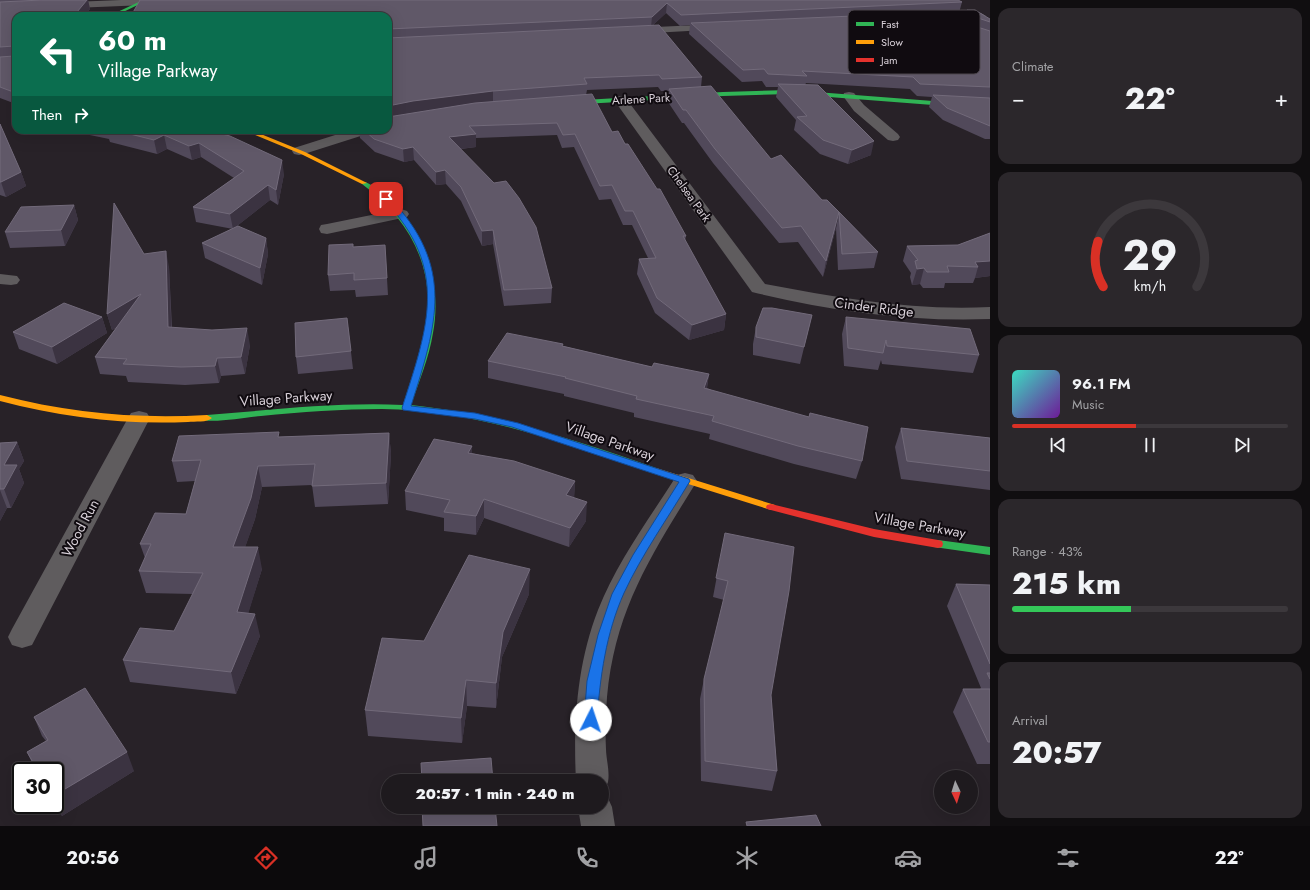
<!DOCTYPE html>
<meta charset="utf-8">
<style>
body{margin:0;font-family:Jost,sans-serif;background:#2b272b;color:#f1f3f6;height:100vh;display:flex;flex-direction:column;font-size:15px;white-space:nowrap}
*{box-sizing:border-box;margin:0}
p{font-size:13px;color:#a1a1a4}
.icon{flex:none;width:22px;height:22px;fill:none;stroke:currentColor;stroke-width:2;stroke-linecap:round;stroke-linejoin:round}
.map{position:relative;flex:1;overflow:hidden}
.panel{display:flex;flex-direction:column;gap:8px;padding:8px;background:#100e10;width:320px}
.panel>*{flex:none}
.hud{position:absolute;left:12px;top:12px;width:380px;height:122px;border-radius:12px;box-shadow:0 4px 16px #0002,0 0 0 1px #3c383c;background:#0b6e4f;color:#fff;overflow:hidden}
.needle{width:26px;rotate:176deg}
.buttons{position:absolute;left:934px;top:770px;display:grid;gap:8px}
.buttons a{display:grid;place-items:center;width:44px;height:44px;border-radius:50%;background:#1e1a1e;box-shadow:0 4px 16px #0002,0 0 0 1px #3c383c;font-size:20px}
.speed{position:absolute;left:12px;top:762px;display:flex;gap:8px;font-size:20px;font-weight:700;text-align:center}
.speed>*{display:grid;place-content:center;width:52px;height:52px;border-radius:50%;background:#1e1a1e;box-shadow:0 4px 16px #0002,0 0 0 1px #3c383c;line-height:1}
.speed .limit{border:2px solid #111;border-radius:6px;background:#fff;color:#111}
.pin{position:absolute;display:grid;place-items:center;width:34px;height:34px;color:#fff;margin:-17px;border-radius:8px;box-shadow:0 2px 6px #0006}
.me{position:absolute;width:44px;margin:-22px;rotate:4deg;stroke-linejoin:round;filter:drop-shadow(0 0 3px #0008)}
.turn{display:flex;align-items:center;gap:14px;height:84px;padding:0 20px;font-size:18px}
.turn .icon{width:52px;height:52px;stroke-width:2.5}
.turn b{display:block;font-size:28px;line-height:34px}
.then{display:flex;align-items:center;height:38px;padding:0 20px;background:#0003;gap:8px;font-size:15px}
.big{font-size:30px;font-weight:800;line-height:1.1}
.panel .widget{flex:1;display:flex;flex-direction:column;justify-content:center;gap:6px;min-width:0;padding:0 14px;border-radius:12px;background:#2b272b}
.panel .dial{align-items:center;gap:0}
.dial svg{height:104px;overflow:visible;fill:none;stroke:#3c383c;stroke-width:7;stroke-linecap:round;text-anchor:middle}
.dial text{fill:#f1f3f6;stroke:none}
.song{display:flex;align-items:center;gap:12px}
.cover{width:48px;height:48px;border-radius:6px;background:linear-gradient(135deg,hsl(170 70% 55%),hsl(280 70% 35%))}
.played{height:4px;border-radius:2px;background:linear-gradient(90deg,#d93025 45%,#3c383c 45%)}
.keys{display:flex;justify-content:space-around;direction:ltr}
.heat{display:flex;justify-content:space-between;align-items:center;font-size:22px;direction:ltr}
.charge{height:6px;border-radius:3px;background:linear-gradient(90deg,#34c759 43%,#3c383c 0)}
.trip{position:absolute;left:381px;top:774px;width:228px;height:40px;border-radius:20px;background:#1e1a1e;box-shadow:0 4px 16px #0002,0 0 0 1px #3c383c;font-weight:800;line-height:40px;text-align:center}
.menu{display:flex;height:64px;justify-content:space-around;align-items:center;background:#0c0a0c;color:#a1a1a4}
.menu .icon{width:28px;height:28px}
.menu .selected{color:#d93025}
.menu b{font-size:18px;color:#f1f3f6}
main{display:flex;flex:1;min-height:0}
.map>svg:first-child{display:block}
</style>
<main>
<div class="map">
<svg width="990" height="826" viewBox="0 0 990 826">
<rect width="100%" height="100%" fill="#282228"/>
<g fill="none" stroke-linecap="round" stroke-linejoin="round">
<path fill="#5f5c5e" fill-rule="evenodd" d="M121 0H200L195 3 0 11V5Z
M981 13 986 16 985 18 928 22 923 19 928 16Z
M720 24 724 25 725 27 724 29 634 34 629 31 634 28Z
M849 92 854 93 864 105 898 134 900 137 898 140 893 141 888 140 854 111 843 96 844 93Z
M620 96 625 97 765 284C840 298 914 311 990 307V319C910 322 830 311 752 292L614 100 615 97Z
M351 130H372L370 133 304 154 299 155 294 154 292 151 294 148Z
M401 209 407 211 409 214 407 217 327 234 321 233 319 229 321 225 327 224Z
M0 274 17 276 20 280 17 284 11 285 0 284Z
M139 411 147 413 150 418 32 645 22 648 12 645 8 637 12 629 128 418 131 413Z
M685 473 693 475 697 481C652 554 615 609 607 697 606 714 605 731 606 749 606 758 610 772 608 782 607 785 604 790 602 792V781H576C573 723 577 664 598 610 617 562 649 519 677 475Z
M602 794 607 796 612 807 615 826H581L578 807H602Z"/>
<path fill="#30b455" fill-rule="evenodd" d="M143 0H148L115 16H109Z
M790 90 946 102 990 103V107L946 106 790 94 723 96 566 105 563 103 566 101 723 92Z
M362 182C370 181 385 196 391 202 426 235 442 285 433 333 429 358 419 381 411 405 497 414 578 441 659 469L661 471 659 473H653C565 443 476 410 382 409 342 409 301 412 261 416 248 417 215 423 204 420L202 418 207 415C272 410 337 402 403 405 411 381 420 357 425 332 437 270 411 220 362 184Z
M938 540 990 547V555L934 547 933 544 934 541Z"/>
<path fill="#ff9f0a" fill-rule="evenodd" d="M243 130H251L305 152 367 183 362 184 301 154Z
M0 395C70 413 135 419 207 415L212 418C207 423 195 421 188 422 124 425 62 417 0 401Z
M656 468 775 505 776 507 775 509 771 510 653 473 651 471 653 469Z"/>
<path fill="#e5322d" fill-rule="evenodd" d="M771 504 874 529 938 540 942 541 943 544 942 547 938 548 874 537 767 509 766 507 767 505Z"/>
</g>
<path fill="#51495a" d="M0 0H88L90 9 85 16H16V104L0 98Z
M140 0 962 2 959 13H949L964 21 967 10 990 19V139H985L943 120 929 107 932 97 917 96 910 89 806 83 805 85 871 155 848 164 820 154 794 130 796 120 776 97 778 87H766L762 81 742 82 689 34 690 25 680 26 666 13 653 25 702 77 701 87 771 159 836 228 823 277 798 242 779 243 713 163 684 123H682L668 102 669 91H661L658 87 587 90 586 95 612 132 625 144 686 236 685 241 726 314 724 330 689 340 655 313 637 274 639 259 648 258 632 225H623L611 199 599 200 574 147 562 148 557 135 476 138V147L461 149 552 288 551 303 504 306 493 244 482 246 461 201 446 184 436 185 414 160 404 162 375 152 360 138 359 130H388V16Z
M0 124 21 172 26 186 6 197 0 195Z
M77 130H211L284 174 278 205 270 200 233 229 266 238 268 254 262 285 205 258 202 243 233 229 196 222 193 207 234 178 201 157 192 160 167 149 157 154 110 142 109 139 85 134Z
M74 205 78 220 65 246 10 248 5 232Z
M839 212 878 252 874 268 838 270 836 228Z
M990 233V276L975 278 973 283H945L944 288H923L920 284 912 285 910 277 911 273 903 261 907 246 958 245Z
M385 245 388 295 356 297 355 290 330 291 328 275 353 247Z
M144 254 169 267 172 328 250 345 245 374 221 376 219 383 185 385 128 382 126 376 100 374 95 357 116 328 112 330 107 314Z
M812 315 800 364 753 355V344L756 327Z
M102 317 107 333 57 364 19 349 13 332Z
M846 317 979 355 973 373 882 364 881 360 878 370 844 366 842 334Z
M347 318 353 369 298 374 296 357Z
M563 346 652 367 709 374 707 388 862 461 856 479 794 464 709 439 710 434 634 417V413L564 396V394L488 378V361Z
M901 428 990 438V490L901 479 895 447Z
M389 433 391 454 388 504 315 507 312 485 262 487 255 519 245 547 262 569 248 613 260 636 236 694 130 682 123 660 174 631 193 594 146 593 139 571 145 558 140 544 186 514 195 481 177 482 172 461 279 437Z
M17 442 24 461 19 469 24 483 11 508H7L0 521V443Z
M472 446V453L575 481 574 498 586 521 569 547 484 518 476 535 444 531V518L406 510 405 491Z
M725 533 771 695 777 771 772 791 701 781 700 699 704 679 724 600 713 597Z
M956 584 990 585V764H977L953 712 963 689H980L981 688 947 606Z
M529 594 502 657 496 708 467 706 462 743 368 736 365 710 424 641Z
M34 717 134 771 62 816 55 804V771H36L27 752 46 741 42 736Z"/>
<path fill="#3b3341" d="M87 0H88L90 9 85 16H78L77 12Z
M667 3 666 13 651 27 652 17Z
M70 12 71 16H67Z
M493 91V103L388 118V106L413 101Z
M476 134V147L450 150 449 137Z
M164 135 167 149 157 154 154 140Z
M874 141 871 155 848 164 852 150Z
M199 143 201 157 192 160 189 146Z
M413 147 414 160 404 162 403 149Z
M282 160 284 174 278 205 276 190Z
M445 170 446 184 436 185V172Z
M21 172 26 186 6 197 1 182Z
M268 185 270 200 233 229 230 214Z
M74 205 78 220 65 246 61 230Z
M839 212 836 228 823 277 826 261Z
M493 230V244L482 246V231Z
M266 238 268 254 262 285 260 268Z
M166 251 169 267 172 344 168 327Z
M990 261V276L975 278 978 267 975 262Z
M924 268 920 284 912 285 917 269Z
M141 294 145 310 112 330 107 314Z
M726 314 724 330 689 340 692 325Z
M102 317 107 333 57 364 52 347Z
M247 328 250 345 245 374 241 357Z
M217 358 221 376 219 383 215 366Z
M709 374 706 392 704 388Z
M389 433 391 454 388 504 386 483Z
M17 442 24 461 19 469 24 483 11 508 4 489V465Z
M472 446V464L468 453Z
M258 466 262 487 255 519 238 568 233 547Z
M575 481 574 499 566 495Z
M0 490 7 508 0 521Z
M484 499V518L476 535V516Z
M587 502 586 521 569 547 570 528Z
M258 547 262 569 242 634 237 612Z
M530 569 529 594 502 657 496 708V683L503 632Z
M255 614 260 636 236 694 231 672Z
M466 680 467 706 462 743 461 718Z
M127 752 134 771 62 816 55 801V795Z"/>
<path fill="#605868" stroke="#726a7a" d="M42 0H87L77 12H70L67 16H16V93L0 87V57L14 56V46L0 47V2Z
M140 0H958L962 2 681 15 667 3 652 17 388 29V16H131Z
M967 10H975L990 19V22L981 19Z
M946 12 971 25 990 31V87L920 84 913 77 802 71 807 76 768 74 764 69 743 70 691 23Z
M659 25 702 77 662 79 659 75 584 78 587 84 493 91 413 101 388 106V38Z
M778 84 818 85 874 141 852 150 823 140 797 117 807 116Z
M711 86 771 159 781 155 822 200H827L839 212 826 261 801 226 782 228 715 149 686 110H683L669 89Z
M592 94 612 132 618 131 625 144H628L657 189H660L686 236H683L726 314 692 325 657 298 639 259 656 258 633 211H625L612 185 600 186 575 134 563 135 557 123 469 126 476 134 449 137 494 183 506 181 519 198 536 227 552 288 504 290 493 230 482 231 461 187 445 170 436 172 413 147 403 149 374 139 364 130H388V117L475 103Z
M933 95 990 98V126L947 108Z
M0 124 21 172 1 182H0Z
M114 130H211L218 133 230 136 282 160 276 190 268 185 230 214 193 207 244 171 199 143 189 146 164 135 154 140Z
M114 203 144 254 166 251 168 327 212 330 247 328 241 357 217 358 215 366 181 367 123 364 127 359 95 357 141 294 107 314Z
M74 205 61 230 5 232 21 207Z
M839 212 878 252 842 254Z
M238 226 266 238 260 268 202 243Z
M990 233V261L975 262 978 267 947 266 949 272H927L924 268 917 269 915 261 918 260 907 246 958 245Z
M353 244V247L385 245 387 278 354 280V273L328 275 329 245Z
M64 303 102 317 52 347 13 332Z
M763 308H772L812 315 804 347 756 337V327Z
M846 317 970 329 979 355 887 346 886 340 883 353 848 348Z
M347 318 351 351 296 357 295 323Z
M507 333 563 344 562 346 652 367 654 363 709 374 704 388 809 417 810 413 868 427 862 461 798 446 712 421 714 416 636 399 637 396 565 378 566 377 488 361Z
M901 428 990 438V471L907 461Z
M279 432 278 437 389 433 386 483 312 486 315 464 258 466 251 498 233 547H258L237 612 255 614 231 672 123 660 140 628 174 631 203 573 139 571 151 544H140L155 513 186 514 201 460 172 461 179 436Z
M434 439 472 446 468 453 514 461 575 481 566 495 587 502 570 528 484 499 476 516 444 512 450 500 405 491Z
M17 442 4 465H17L4 489H0V443Z
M725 533 794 547 789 591 771 695 777 771 705 761 704 679 728 581 716 578Z
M469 555 530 569 503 632 496 683 466 680 461 718 365 710 382 638 424 641Z
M956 584 990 585V664Z
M987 673H990V679Z
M85 688 127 752 55 795V771H38L27 752 48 740 34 717Z
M963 689H990V742H988Z
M491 758 493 781H422L421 763Z
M422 807H495L497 826H423Z
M816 815 821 826H747L746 822Z"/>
<path fill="#1a73e8" stroke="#114b97" d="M384 197H389C456 267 437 323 411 406L475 413 518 423 689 479 690 481C668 518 642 554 624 593 606 633 600 677 597 720L595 724 591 726 586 724 584 720 587 681 598 635 612 594 633 555 679 482 512 427 475 419 403 410 402 408C428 327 450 269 384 200Z"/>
<g text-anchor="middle" stroke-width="4" stroke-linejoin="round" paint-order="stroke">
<g font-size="12" fill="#d8d0d8" stroke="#100b10">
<text transform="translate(641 99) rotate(-3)" y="4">Arlene Park</text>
<text transform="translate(689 194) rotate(54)" y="4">Chelsea Park</text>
</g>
<g font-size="14" fill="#d8d0d8" stroke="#100b10">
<text transform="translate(874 307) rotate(7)" y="5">Cinder Ridge</text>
<text transform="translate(286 398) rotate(-4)" y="5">Village Parkway</text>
<text transform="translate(610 441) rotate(19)" y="5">Village Parkway</text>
<text transform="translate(920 525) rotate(10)" y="5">Village Parkway</text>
<text transform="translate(80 528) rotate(-62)" y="5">Wood Run</text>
</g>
</g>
<rect x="848" y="10" width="132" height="64" rx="6" fill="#100b10" stroke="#4c464c" stroke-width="1"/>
<rect x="856" y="22" width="18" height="4" fill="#30b455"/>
<rect x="856" y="40" width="18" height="4" fill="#ff9f0a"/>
<rect x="856" y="58" width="18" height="4" fill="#e5322d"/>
<g font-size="11" fill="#d8d0d8">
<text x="881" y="28">Fast</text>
<text x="881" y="46">Slow</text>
<text x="881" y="64">Jam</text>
</g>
</svg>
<div class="buttons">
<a><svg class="needle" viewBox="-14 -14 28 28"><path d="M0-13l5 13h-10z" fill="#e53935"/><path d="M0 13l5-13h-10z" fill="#a1a1a4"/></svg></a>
</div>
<div class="speed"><div class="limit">30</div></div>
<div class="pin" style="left:386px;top:199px;background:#d93025"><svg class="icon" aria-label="arrive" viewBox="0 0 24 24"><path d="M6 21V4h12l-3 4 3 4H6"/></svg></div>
<svg class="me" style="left:591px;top:720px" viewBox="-20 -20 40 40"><circle r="19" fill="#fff"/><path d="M0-13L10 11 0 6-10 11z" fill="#1a73e8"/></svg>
<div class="trip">20:57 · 1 min · 240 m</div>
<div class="hud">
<div class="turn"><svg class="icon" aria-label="left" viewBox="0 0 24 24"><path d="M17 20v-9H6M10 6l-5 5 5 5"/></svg><div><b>60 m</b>Village Parkway</div></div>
<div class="then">Then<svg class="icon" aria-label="right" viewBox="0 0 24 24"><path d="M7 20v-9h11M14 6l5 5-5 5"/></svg></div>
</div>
</div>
<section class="panel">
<div class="widget"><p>Climate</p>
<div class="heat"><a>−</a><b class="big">22°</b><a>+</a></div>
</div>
<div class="widget dial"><svg viewBox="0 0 100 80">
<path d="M14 69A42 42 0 1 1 86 69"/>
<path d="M14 69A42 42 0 0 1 10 34" stroke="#d93025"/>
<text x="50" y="56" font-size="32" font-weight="700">29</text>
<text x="50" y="72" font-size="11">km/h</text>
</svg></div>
<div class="widget">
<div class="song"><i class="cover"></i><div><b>96.1 FM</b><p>Music</p></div></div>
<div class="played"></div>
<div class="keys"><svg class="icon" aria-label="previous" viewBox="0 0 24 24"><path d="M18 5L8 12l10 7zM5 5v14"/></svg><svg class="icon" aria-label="pause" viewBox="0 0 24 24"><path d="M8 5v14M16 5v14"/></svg><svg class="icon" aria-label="next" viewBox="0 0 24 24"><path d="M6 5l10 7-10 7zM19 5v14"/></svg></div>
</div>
<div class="widget"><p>Range · 43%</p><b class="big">215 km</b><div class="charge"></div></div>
<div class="widget"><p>Arrival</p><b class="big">20:57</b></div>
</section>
</main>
<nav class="menu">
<b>20:56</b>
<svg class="icon selected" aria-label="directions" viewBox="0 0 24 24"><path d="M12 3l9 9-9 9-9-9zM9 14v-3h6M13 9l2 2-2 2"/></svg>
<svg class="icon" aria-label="music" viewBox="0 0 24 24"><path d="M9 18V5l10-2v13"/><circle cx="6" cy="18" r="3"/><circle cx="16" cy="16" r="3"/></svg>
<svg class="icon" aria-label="phone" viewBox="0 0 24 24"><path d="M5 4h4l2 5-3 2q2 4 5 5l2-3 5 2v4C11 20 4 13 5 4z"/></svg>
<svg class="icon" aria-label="climate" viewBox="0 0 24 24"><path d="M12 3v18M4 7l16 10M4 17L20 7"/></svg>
<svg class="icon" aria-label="car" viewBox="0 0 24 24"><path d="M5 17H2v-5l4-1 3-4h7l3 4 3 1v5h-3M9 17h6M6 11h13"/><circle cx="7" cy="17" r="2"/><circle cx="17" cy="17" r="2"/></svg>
<svg class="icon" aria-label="filters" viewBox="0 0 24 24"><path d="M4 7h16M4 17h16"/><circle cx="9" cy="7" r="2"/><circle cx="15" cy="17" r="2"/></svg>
<b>22°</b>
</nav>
